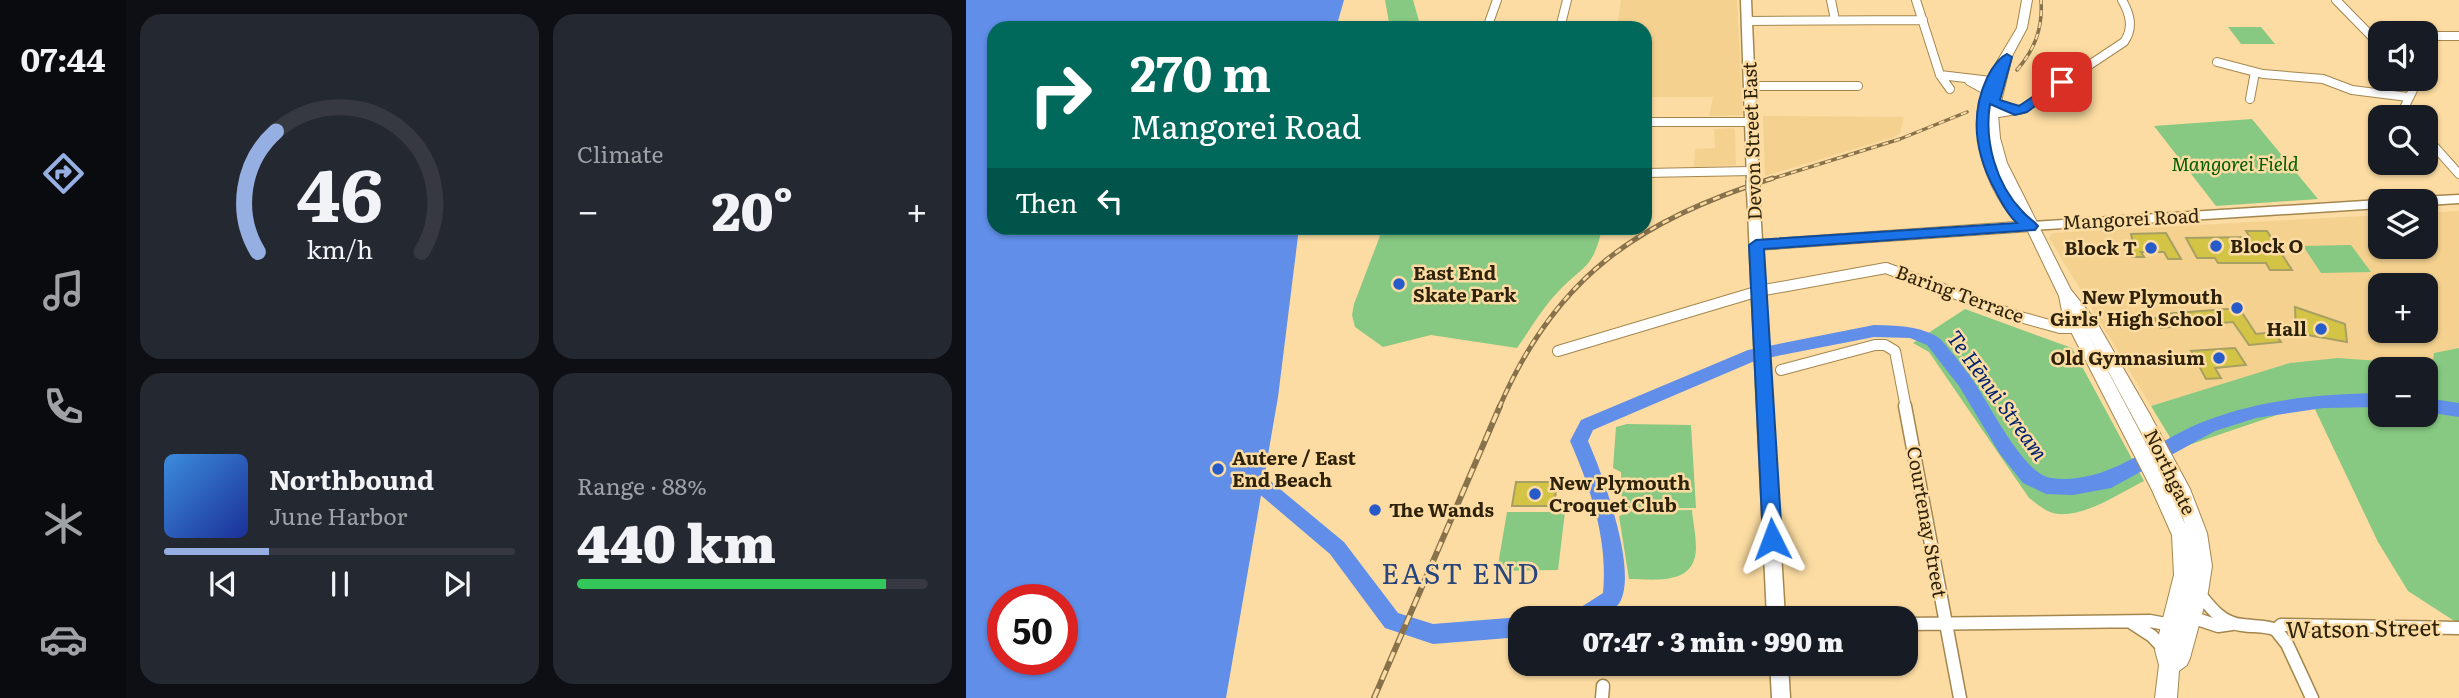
<!DOCTYPE html>
<meta charset="utf-8">
<style>
body{margin:0;font-family:Literata,serif;background:#242831;color:#f1f3f6;height:100vh;display:flex;flex-direction:column;font-size:26px;white-space:nowrap}
*{box-sizing:border-box;margin:0}
p{font-size:23px;color:#9ea1a6}
.icon{flex:none;width:38px;height:38px;fill:none;stroke:currentColor;stroke-width:2;stroke-linecap:round;stroke-linejoin:round}
.map{position:relative;flex:1;overflow:hidden}
.drawer{display:flex;flex-direction:column;gap:14px;padding:14px;background:#0d0f14;width:840px}
.drawer>*{flex:none}
.top-card{position:absolute;left:21px;top:21px;width:665px;height:214px;border-radius:21px;box-shadow:0 2px 5px #0004;background:#00695c;color:#fff;overflow:hidden}
.buttons{position:absolute;left:1402px;top:21px;display:grid;gap:14px}
.buttons a{display:grid;place-items:center;width:70px;height:70px;border-radius:14px;background:#171b24;box-shadow:0 2px 5px #0004;font-size:35px}
.speed{position:absolute;left:21px;top:584px;display:flex;gap:14px;font-size:35px;font-weight:700;text-align:center}
.speed>*{display:grid;place-content:center;width:91px;height:91px;border-radius:50%;background:#171b24;box-shadow:0 2px 5px #0004;line-height:1}
.speed .limit{border:10px solid #d22;background:#fff;color:#111}
.pin{position:absolute;display:grid;place-items:center;width:60px;height:60px;color:#fff;margin:-30px;border-radius:14px;box-shadow:0 4px 10px #0006}
.me{position:absolute;width:77px;margin:-38px;rotate:357deg;stroke-linejoin:round;filter:drop-shadow(0 0 5px #0008)}
.turn{display:flex;align-items:center;gap:24px;height:147px;padding:0 28px;font-size:32px}
.turn .icon{width:91px;height:91px;stroke-width:2.5}
.turn b{display:block;font-size:49px;line-height:60px}
.then{display:flex;align-items:center;height:66px;padding:0 28px;background:#0003;gap:14px;font-size:26px}
.big{font-size:52px;font-weight:800;line-height:1.1}
.drawer .widget{flex:1;display:flex;flex-direction:column;justify-content:center;gap:10px;min-width:0;padding:0 24px;border-radius:21px;background:#242831}
.drawer .dial{align-items:center;gap:0}
.dial svg{height:182px;overflow:visible;fill:none;stroke:#363941;stroke-width:7;stroke-linecap:round;text-anchor:middle}
.dial text{fill:#f1f3f6;stroke:none}
.song{display:flex;align-items:center;gap:21px}
.cover{width:84px;height:84px;border-radius:10px;background:linear-gradient(135deg,hsl(210 70% 55%),hsl(230 70% 35%))}
.played{height:7px;border-radius:4px;background:linear-gradient(90deg,#96afe2 30%,#363941 30%)}
.keys{display:flex;justify-content:space-around;direction:ltr}
.heat{display:flex;justify-content:space-between;align-items:center;font-size:38px;direction:ltr}
.charge{height:10px;border-radius:5px;background:linear-gradient(90deg,#34c759 88%,#363941 0)}
.drawer .tiles{flex:1;display:grid;gap:14px;grid-template-columns:repeat(2,1fr)}
.trip{position:absolute;left:542px;top:606px;width:410px;height:70px;border-radius:21px;background:#171b24;box-shadow:0 2px 5px #0004;font-weight:800;line-height:70px;text-align:center}
main{display:flex;flex:1;min-height:0}
.dock{display:flex;flex-direction:column;width:126px;justify-content:space-around;align-items:center;background:#090b0e;color:#9ea1a6}
.dock .icon{width:49px;height:49px}
.dock .selected{color:#96afe2}
.dock b{font-size:32px;color:#f1f3f6}
.map>svg:first-child{display:block}
</style>
<main>
<nav class="dock">
<b>07:44</b>
<svg class="icon selected" aria-label="directions" viewBox="0 0 24 24"><path d="M12 3l9 9-9 9-9-9zM9 14v-3h6M13 9l2 2-2 2"/></svg>
<svg class="icon" aria-label="music" viewBox="0 0 24 24"><path d="M9 18V5l10-2v13"/><circle cx="6" cy="18" r="3"/><circle cx="16" cy="16" r="3"/></svg>
<svg class="icon" aria-label="phone" viewBox="0 0 24 24"><path d="M5 4h4l2 5-3 2q2 4 5 5l2-3 5 2v4C11 20 4 13 5 4z"/></svg>
<svg class="icon" aria-label="climate" viewBox="0 0 24 24"><path d="M12 3v18M4 7l16 10M4 17L20 7"/></svg>
<svg class="icon" aria-label="car" viewBox="0 0 24 24"><path d="M5 17H2v-5l4-1 3-4h7l3 4 3 1v5h-3M9 17h6M6 11h13"/><circle cx="7" cy="17" r="2"/><circle cx="17" cy="17" r="2"/></svg>
</nav>
<section class="drawer">
<div class="tiles">
<div class="widget dial"><svg viewBox="0 0 100 80">
<path d="M14 69A42 42 0 1 1 86 69"/>
<path d="M14 69A42 42 0 0 1 22 16" stroke="#96afe2"/>
<text x="50" y="56" font-size="32" font-weight="700">46</text>
<text x="50" y="72" font-size="11">km/h</text>
</svg></div>
<div class="widget"><p>Climate</p>
<div class="heat"><a>−</a><b class="big">20°</b><a>+</a></div>
</div>
<div class="widget">
<div class="song"><i class="cover"></i><div><b>Northbound</b><p>June Harbor</p></div></div>
<div class="played"></div>
<div class="keys"><svg class="icon" aria-label="previous" viewBox="0 0 24 24"><path d="M18 5L8 12l10 7zM5 5v14"/></svg><svg class="icon" aria-label="pause" viewBox="0 0 24 24"><path d="M8 5v14M16 5v14"/></svg><svg class="icon" aria-label="next" viewBox="0 0 24 24"><path d="M6 5l10 7-10 7zM19 5v14"/></svg></div>
</div>
<div class="widget"><p>Range · 88%</p><b class="big">440 km</b><div class="charge"></div></div>
</div>
</section>
<div class="map">
<svg width="1493" height="698" viewBox="0 0 1493 698">
<rect width="100%" height="100%" fill="#fcdca2"/>
<path fill="#f4d18f" fill-rule="evenodd" d="M655 0H771L777 115 743 116 747 97H679V28H651Z
M797 116 938 117 934 133 928 137 799 176Z
M767 128 769 130 770 165 728 167 729 149 749 148 748 129Z
M1493 211V348L1469 353 1467 368 1440 363H1324L1185 406 1083 238 1086 233 1414 215V247H1460V213ZM1414 285H1460V331H1414Z"/>
<path fill="#87c882" fill-rule="evenodd" d="M419 0H447L455 28H424Z
M1262 27H1295L1309 44H1275Z
M1286 119 1352 199 1250 206 1188 126Z
M417 228H551L550 235 636 228C627 271 616 265 590 294 575 310 564 330 551 348L465 335 417 347 389 327 386 315 388 304Z
M1385 245 1405 272 1355 273 1337 246Z
M999 309 1106 348 1178 481C1152 494 1121 516 1092 514 1081 513 1071 504 1063 498L963 352 947 343Z
M1493 348V624L1442 591 1412 542 1346 403 1211 449 1185 406 1324 363 1372 358 1440 363 1466 368 1468 353ZM1414 369H1460V415H1414Z
M661 424 725 425 730 508H656L655 472 647 468 650 427Z
M726 510C727 524 733 547 728 560 720 585 683 579 663 579L653 516 666 511Z
M541 512H599L592 570 531 571Z"/>
<path fill="#608ee8" fill-rule="evenodd" d="M0 0H378L370 28H28V228H333L312 397 260 698H0ZM37 600H96V660H37Z"/>
<g fill="none" stroke-linecap="round" stroke-linejoin="round">
<path fill="#608ee8" fill-rule="evenodd" d="M908 325C930 326 950 325 970 336 977 340 982 349 988 355 993 362 999 369 1004 376 1022 400 1056 474 1085 478 1144 486 1189 439 1242 420 1298 399 1354 394 1414 393V407L1357 408 1290 418 1249 431 1145 488 1107 495 1080 494 1057 483 1034 454 993 386 961 345 944 338 908 337 791 360 627 430 622 441C636 473 672 569 654 602 651 607 643 613 638 616 630 620 615 618 606 618L609 611 637 593C642 540 625 489 604 441L615 420 782 350Z
M1460 398 1493 403V417L1460 412Z
M297 478 303 480 378 542 432 613 467 624 555 617V637L467 644 419 628 364 554 291 492 288 486 291 480Z"/>
</g>
<path fill="#d3c446" stroke="#a8a063" stroke-width="2" d="M1280 231H1301L1326 270H1304L1300 263H1252L1249 258H1231L1220 238 1284 237Z
M1200 233 1215 259H1202L1198 252H1175L1178 257H1166L1159 244 1167 243 1165 234Z
M1329 307 1379 324 1381 342 1330 333Z
M1273 308 1290 334 1308 332 1315 342 1283 345 1267 322 1194 328 1188 318 1198 317 1196 314Z
M1269 348 1280 365 1249 368 1255 378 1240 379 1225 351Z
M550 482H591L588 506H546Z"/>
<g fill="none" stroke-linecap="round" stroke-linejoin="round">
<g stroke="#a4874f" stroke-width="10">
<path id="minor-far2" d="M865 0 869 20
M950 0 974 75 984 89
M1370 0 1414 45
M781 21 957 20
M521 28 531 0
M594 28 601 0
M1460 36H1493
M1251 62 1297 74 1357 79 1386 90 1442 97
M974 75 1025 81
M1003 81 1021 91
M785 86H892
M1284 99 1289 72
M1026 114 1057 109 1158 42C1168 28 1164 14 1156 0
M1442 117 1438 108 1447 90 1446 79
M679 122H786
M1460 137 1493 174
M679 173 786 171"/>
</g>
<g stroke="#a4874f" stroke-width="12">
<path id="minor-far1" d="M791 245 1065 226
M592 351 793 291 920 268 1047 315 1094 328H1112
M815 370 909 345H919L929 351 940 408"/>
</g>
<g stroke="#a4874f" stroke-width="15">
<path id="minor" d="M939 406 994 698
M1232 592C1244 607 1255 623 1276 625 1288 627 1299 625 1310 630L1315 625 1493 628
M1225 617 1252 626 1266 624
M1166 623 1186 636 1199 650
M940 624 1184 621 1205 625
M1310 630 1321 644 1346 698
M636 698 637 686"/>
</g>
<g stroke="#a4874f" stroke-width="3">
<path id="major" d="M775 0H785L793 180 787 184 781 180Z
M787 187 793 191 819 618H801L781 191Z
M1493 195V203L1460 205V201H1447L1453 197Z
M1414 200 1418 201H1414V208L1065 230 1059 226 1065 222Z
M804 663H822L824 698H806Z"/>
</g>
<g stroke="#a4874f" stroke-width="2">
<path id="highway" d="M1056 0H1066L1061 28 1046 56 1032 114 1034 138 1041 163 1105 290 1130 321 1183 413 1224 489 1241 533 1246 566 1242 592 1224 658 1221 665 1213 671 1211 698H1189L1193 665 1189 650 1208 575 1206 535 1186 490 1097 316 1093 296 1056 219H1047C1019 184 1007 146 1013 101L1019 97 1024 100 1033 68 1029 65 1051 28ZM1120 330 1210 497 1219 524 1200 481Z"/>
</g>
<use href="#minor-far2" stroke="#fff" stroke-width="8"/>
<use href="#minor-far1" stroke="#fff" stroke-width="10"/>
<use href="#minor" stroke="#fff" stroke-width="12"/>
<use href="#major" fill="#fff" fill-rule="evenodd"/>
<use href="#highway" fill="#fff" fill-rule="evenodd"/>
<g stroke="#87724b" stroke-width="3.5">
<path id="rail-far2" d="M1051 70C1069 49 1077 28 1075 0
M802 180 934 139 1001 112"/>
</g>
<g stroke="#87724b" stroke-width="5">
<path id="rail-far1" d="M533 408C590 275 673 221 807 178"/>
</g>
<g stroke="#87724b" stroke-width="6">
<path id="rail" d="M408 698 534 406"/>
</g>
<use href="#rail-far2" stroke="#fcdca2" stroke-width="2" stroke-dasharray="6" stroke-linecap="butt"/>
<use href="#rail-far1" stroke="#fcdca2" stroke-width="2.5" stroke-dasharray="7" stroke-linecap="butt"/>
<use href="#rail" stroke="#fcdca2" stroke-width="3.5" stroke-dasharray="10" stroke-linecap="butt"/>
<g stroke="#a4874f" stroke-width="16" stroke-linecap="butt">
<path id="major-bridge" d="M787 180V191"/>
</g>
<use href="#major-bridge" stroke="#fff" stroke-width="13"/>
</g>
<path fill="#1a73e8" stroke="#114b97" stroke-width="2" d="M1041 54 1046 57 1034 100 1053 106 1092 80 1102 82 1061 112 1049 115 1024 104C1018 141 1030 184 1056 211 1061 217 1067 220 1072 226L1069 230 798 249 816 539 813 545 806 548 800 545 797 539 783 245 790 240 1051 223C1041 214 1036 203 1030 192 1010 156 1003 117 1021 78 1025 70 1032 58 1041 54Z"/>
<g fill="#275bc9" stroke="#fcdca2" stroke-width="2.5">
<circle cx="1250" cy="246" r="7"/>
<circle cx="1185" cy="248" r="7"/>
<circle cx="433" cy="284" r="7"/>
<circle cx="1271" cy="308" r="7"/>
<circle cx="1355" cy="329" r="7"/>
<circle cx="1253" cy="358" r="7"/>
<circle cx="252" cy="469" r="7"/>
<circle cx="569" cy="494" r="7"/>
<circle cx="409" cy="510" r="7"/>
</g>
<g text-anchor="middle" stroke-width="5" stroke-linejoin="round" paint-order="stroke">
<g font-size="19" fill="#2e220a" stroke="#fcdca2">
<text transform="translate(786 141) rotate(-92)" y="7">Devon Street East</text>
<text transform="translate(1165 219) rotate(-3)" y="7">Mangorei Road</text>
<text transform="translate(994 294) rotate(20)" y="7">Baring Terrace</text>
<text transform="translate(1204 472) rotate(64)" y="7">Northgate</text>
<text transform="translate(961 522) rotate(80)" y="7">Courtenay Street</text>
</g>
<g font-size="19" font-style="italic" fill="#005b00" stroke="#fcdca2">
<text x="1269" y="171">Mangorei Field</text>
</g>
<g font-size="19" font-weight="bold" fill="#2e220a" stroke="#fcdca2" text-anchor="start">
<text x="1264" y="253">Block O</text>
<text x="1171" y="255" text-anchor="end">Block T</text>
<text x="447" y="280">East End<tspan x="447" dy="22">Skate Park</tspan></text>
<text x="1257" y="304" text-anchor="end">New Plymouth<tspan x="1257" dy="22">Girls' High School</tspan></text>
<text x="1341" y="336" text-anchor="end">Hall</text>
<text x="1239" y="365" text-anchor="end">Old Gymnasium</text>
<text x="266" y="465">Autere / East<tspan x="266" dy="22">End Beach</tspan></text>
<text x="583" y="490">New Plymouth<tspan x="583" dy="22">Croquet Club</tspan></text>
<text x="423" y="517">The Wands</text>
</g>
<g font-size="21" font-style="italic" fill="#012270" stroke="#fcdca2">
<text transform="translate(1031 396) rotate(54)" y="7">Te Hēnui Stream</text>
</g>
<g font-size="23" fill="#2e220a" stroke="#fcdca2">
<text transform="translate(1397 629) rotate(-1)" y="8">Watson Street</text>
</g>
<g font-size="28" letter-spacing="2" fill="#29457d" stroke="#fcdca2">
<text x="495" y="584">EAST END</text>
</g>
</g>
</svg>
<div class="buttons">
<a><svg class="icon" aria-label="sound" viewBox="0 0 24 24"><path d="M4 9h4l5-4v14l-5-4H4zM17 9q2 3 0 6"/></svg></a>
<a><svg class="icon" aria-label="search" viewBox="0 0 24 24"><circle cx="10" cy="10" r="6"/><path d="M15 15l6 6"/></svg></a>
<a><svg class="icon" aria-label="layers" viewBox="0 0 24 24"><path d="M12 4l9 5-9 5-9-5zM3 14l9 5 9-5"/></svg></a>
<a>+</a>
<a>−</a>
</div>
<div class="speed"><div class="limit">50</div></div>
<div class="pin" style="left:1096px;top:82px;background:#d93025"><svg class="icon" aria-label="arrive" viewBox="0 0 24 24"><path d="M6 21V4h12l-3 4 3 4H6"/></svg></div>
<svg class="me" style="left:806px;top:539px" viewBox="-20 -20 40 40"><path d="M0-17L14 15 0 8-14 15z" fill="#1a73e8" stroke="#fff" stroke-width="4"/></svg>
<div class="trip">07:47 · 3 min · 990 m</div>
<div class="top-card">
<div class="turn"><svg class="icon" aria-label="right" viewBox="0 0 24 24"><path d="M7 20v-9h11M14 6l5 5-5 5"/></svg><div><b>270 m</b>Mangorei Road</div></div>
<div class="then">Then<svg class="icon" aria-label="left" viewBox="0 0 24 24"><path d="M17 20v-9H6M10 6l-5 5 5 5"/></svg></div>
</div>
</div>
</main>
